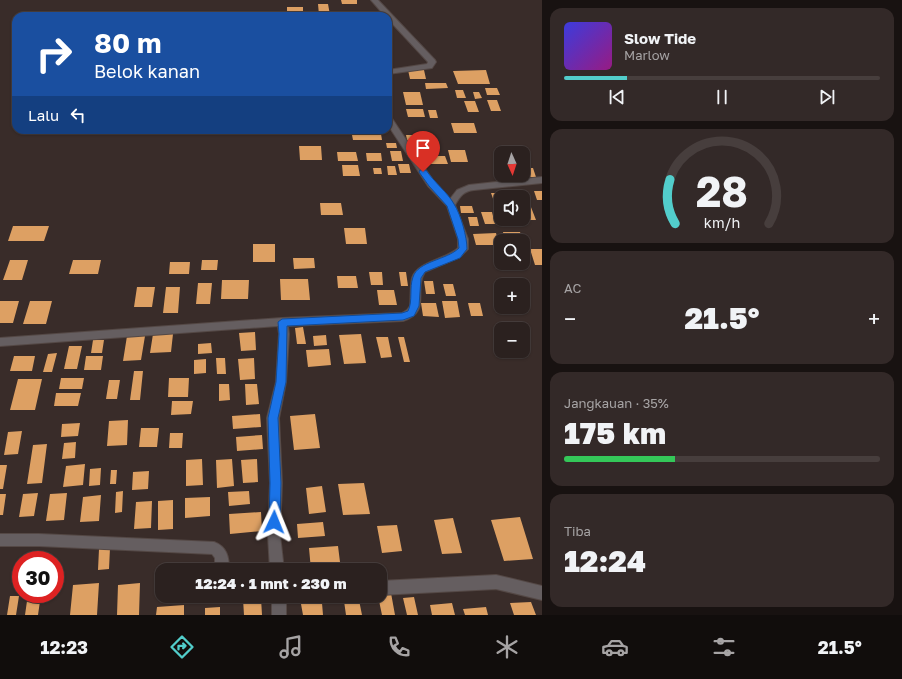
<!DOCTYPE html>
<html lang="id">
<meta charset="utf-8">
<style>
body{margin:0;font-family:"Golos Text",sans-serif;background:#332928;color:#f1f3f6;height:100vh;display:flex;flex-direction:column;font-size:15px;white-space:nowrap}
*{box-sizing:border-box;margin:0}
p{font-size:13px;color:#a6a3a4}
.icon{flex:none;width:22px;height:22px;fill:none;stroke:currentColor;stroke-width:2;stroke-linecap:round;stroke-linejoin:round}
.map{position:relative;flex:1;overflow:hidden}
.side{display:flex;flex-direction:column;gap:8px;padding:8px;background:#181211;width:360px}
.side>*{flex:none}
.hud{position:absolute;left:12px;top:12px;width:380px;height:122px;border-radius:12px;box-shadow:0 1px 3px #0004,0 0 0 1px #473e3d;background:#1a4fa0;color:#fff;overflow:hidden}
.needle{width:26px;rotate:177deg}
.controls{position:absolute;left:494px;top:146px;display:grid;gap:8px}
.controls a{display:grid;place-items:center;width:36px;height:36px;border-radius:8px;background:#2b211f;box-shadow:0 1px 3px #0004,0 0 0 1px #473e3d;font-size:20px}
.speed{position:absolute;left:12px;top:551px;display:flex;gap:8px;font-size:20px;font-weight:700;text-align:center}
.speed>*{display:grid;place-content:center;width:52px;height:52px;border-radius:50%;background:#2b211f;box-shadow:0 1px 3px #0004,0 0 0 1px #473e3d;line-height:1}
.speed .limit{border:6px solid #d22;background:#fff;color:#111}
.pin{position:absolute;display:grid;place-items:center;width:34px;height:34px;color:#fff;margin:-41px -17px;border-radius:50% 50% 50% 0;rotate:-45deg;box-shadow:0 0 4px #0007}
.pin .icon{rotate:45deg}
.me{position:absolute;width:44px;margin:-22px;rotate:2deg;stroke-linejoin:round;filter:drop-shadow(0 0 3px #0008)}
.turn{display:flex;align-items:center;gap:14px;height:84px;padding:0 16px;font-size:18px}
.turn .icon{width:52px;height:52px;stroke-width:2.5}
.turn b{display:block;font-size:28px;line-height:34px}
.then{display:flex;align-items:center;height:38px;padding:0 16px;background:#0003;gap:8px;font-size:15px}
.big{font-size:30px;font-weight:800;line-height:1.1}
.side .tile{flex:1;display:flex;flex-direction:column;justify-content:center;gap:6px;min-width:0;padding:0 14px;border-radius:12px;background:#332928}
.side .dial{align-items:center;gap:0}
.dial svg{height:104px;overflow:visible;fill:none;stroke:#473e3d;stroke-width:7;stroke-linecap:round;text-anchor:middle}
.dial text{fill:#f1f3f6;stroke:none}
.song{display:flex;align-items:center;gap:12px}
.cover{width:48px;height:48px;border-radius:6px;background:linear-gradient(135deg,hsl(240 70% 55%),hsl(310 70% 35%))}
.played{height:4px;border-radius:2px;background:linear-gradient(90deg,#52cdcb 20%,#473e3d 20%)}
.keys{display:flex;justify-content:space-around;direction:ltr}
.heat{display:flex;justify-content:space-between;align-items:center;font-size:22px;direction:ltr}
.charge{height:6px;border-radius:3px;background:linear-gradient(90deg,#34c759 35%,#473e3d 0)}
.trip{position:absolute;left:155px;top:563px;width:232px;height:40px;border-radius:12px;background:#2b211f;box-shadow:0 1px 3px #0004,0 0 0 1px #473e3d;font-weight:800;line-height:40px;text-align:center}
.tabs{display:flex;height:64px;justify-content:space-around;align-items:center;background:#110d0c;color:#a6a3a4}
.tabs .icon{width:28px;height:28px}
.tabs .active{color:#52cdcb}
.tabs b{font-size:18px;color:#f1f3f6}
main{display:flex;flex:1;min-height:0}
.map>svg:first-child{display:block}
</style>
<main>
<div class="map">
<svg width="542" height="615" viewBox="0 0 542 615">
<rect width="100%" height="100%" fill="#392c29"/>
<path fill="#dda063" d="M341 0H357V4H342Z
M318 4H328L330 15H319Z
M287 7H303V15H287Z
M366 11H376L377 16H367Z
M408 70H424L426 79H410Z
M486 70 490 84H458L453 71Z
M425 83H446L448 88 426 89Z
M485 88H497L500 95H487Z
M455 90H463L466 98H457Z
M403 92H420L423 105H406Z
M473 92H479L482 98 475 99Z
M487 100H497L501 111H491Z
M464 101H475L479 112H468Z
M406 109H423L425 117H408Z
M428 110H436L438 118H430Z
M451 123H474L477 133H454Z
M381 134 382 140H353L352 135Z
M406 135H434L437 148H409Z
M386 143H396L397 148H387Z
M299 146H321L322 160H300Z
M448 150H465L468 162H451Z
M390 151H401L403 161H392Z
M337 152H356L358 161H338Z
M366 153H381L382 161H367Z
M427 156H445L448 164H429Z
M398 164H409L411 173H400Z
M342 165H358L360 176H343Z
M387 166H395L397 175H388Z
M373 168H381L382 174H374Z
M523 168H533L536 177H522Z
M534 191H542V200H537Z
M491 193H504L505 197H501V210H497Z
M523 202H529L536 220H523Z
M320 203H341L343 215H321Z
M460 206H472L474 213H461Z
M481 212H492L495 224H485Z
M468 217H477L479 226H470Z
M13 226H49L44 241H8Z
M344 228H365L367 244H346Z
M503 232H520L523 241H505Z
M496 233 499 245H476L473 234Z
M253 244H275V262H253Z
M530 249H542V265H535Z
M293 258H314L315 268 294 269Z
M10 260H28L22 280H3Z
M73 260H101L98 274H69Z
M202 260H218L217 270H201Z
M170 262H190L189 274H169Z
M369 272H382L383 285H371Z
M399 272H406L408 286H401Z
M337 276H356L358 288H338Z
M280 279H308L310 300H281Z
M222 280H249L248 299H221Z
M424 281H433L435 294H426Z
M198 283H212L210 304H196Z
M443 284H453L456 296H446Z
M137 287H155L152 307H134Z
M166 287H180L178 313H163Z
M377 290H394L397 305H379Z
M0 301H19L13 323H0Z
M30 301H52L46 324H23Z
M442 301H457L460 317 445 318Z
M421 303H436L439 317 423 316Z
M468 303H480L483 316H471Z
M303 327 306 344H297L295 328Z
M255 332 256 350 241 351 239 333Z
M153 334H173L171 352 150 353Z
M361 334 366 363 344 364 339 335Z
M326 335 327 345 314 346 313 336Z
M127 336H145L141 360 123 361Z
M376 337H388L392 357 381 358Z
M398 337H404L410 362H404Z
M93 340H104L102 353H91Z
M211 343 212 353 198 354V344Z
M69 346H82L77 369H64Z
M329 349 331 365 308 367 306 350Z
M57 353 52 372H43L48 354Z
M14 356H35L32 371H10Z
M86 356H103L101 370H84Z
M216 358H225L226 374H217Z
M254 358 255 379 240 380 238 359Z
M206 359V373L194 374V360Z
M134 371H143L140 400H130Z
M61 378H84L82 389H59Z
M169 378H189L188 397H168Z
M18 379H42L35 410H10Z
M109 380H120L117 399H106Z
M219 384H229L230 400 219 401Z
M245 384H257L259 404 246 405Z
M56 393H81L78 406H54Z
M172 401H193L191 414 171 415Z
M260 414 261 427 233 429 232 416Z
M315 414 320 448 294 450 290 416Z
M128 420 127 445 107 446 109 421Z
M80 423 78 436 61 437 62 424Z
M141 428H159L157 447H139Z
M22 431 18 454 4 455 8 432Z
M170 433H183L182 448H169Z
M262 435 263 449 237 451 236 437Z
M76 442 75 458 62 459 64 443Z
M47 444 42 483 27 484 33 445Z
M202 459 203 485 186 486V460Z
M232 459 234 486 217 488 216 460Z
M257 459 258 482 243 483 241 460Z
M85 464 83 485 63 487 66 466Z
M0 465H7L3 489H0Z
M101 468 100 485 89 486 90 469Z
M111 470H117L116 484H110Z
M149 471 148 489 132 490 133 472Z
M364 483 370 514 343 515 338 484Z
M322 486 326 512 309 514 306 488Z
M123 491 122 512 115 513 116 492Z
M249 491 250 504 229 506 228 492Z
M38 493 34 516 19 517 23 494Z
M67 493 64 520 46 521 50 494Z
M0 494H6L3 515H0Z
M101 495 99 521 80 522 83 497Z
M210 497V516L185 518V498Z
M173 500V529L158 530V501Z
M152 501 151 528 134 529 136 502Z
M261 512 262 531 230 534 229 514Z
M520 517 533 559 504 561 491 520Z
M453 518 462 553 442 554 434 520Z
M323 522 325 536 298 538 297 524Z
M397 525 402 551 382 553 377 526Z
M338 546 341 570H311L309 548Z
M110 548 109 569 98 570 99 549Z
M174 566V570H162V596H156V568Z
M99 583 97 615H70L73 585Z
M140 583 139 615H117L118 585Z
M391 593 395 615H382L378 596H380V594Z
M28 594H41L38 615H25Z
M10 596H19L16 615H7Z
M414 597 418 615H407L403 598Z
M261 598 262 615H244L243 599Z
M359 600 362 615H346L344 601Z
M531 602 536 615H514L510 603Z
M322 603 323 615H303L301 604Z
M452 603 455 615H432L430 605Z
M184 605V615H156L157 607Z
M220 607V615H205V608Z
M486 607 488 615H465L463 609Z"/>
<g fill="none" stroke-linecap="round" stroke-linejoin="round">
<g stroke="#544845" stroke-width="2">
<path id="street" d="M371 0H378L435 60 436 62 432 68 388 74V70L427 64 428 62 388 19V16H385Z
M388 117H391L434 182 450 199 457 190 469 185 542 177V183L474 190C464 191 460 196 455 205L468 239V249L460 257 425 272C413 290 432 312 403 321L288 326 289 334 286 382 279 418 282 483 280 535 284 570H270L268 535 270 483 267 418 276 382 279 334 278 326 0 346V338L282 318 402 313 407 310 410 306C411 297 410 287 412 278 416 262 447 259 458 248V239L447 206 428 186 388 125Z
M0 534H39L214 542C227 547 229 557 229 570H215V558L212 554 39 546H0Z
M496 575 542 586V600L496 589 380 595V581Z
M272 596H286V615H272Z"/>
</g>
<use href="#street" fill="#655e60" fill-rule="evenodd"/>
</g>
<path fill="#1a73e8" stroke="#114b97" d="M420 170H426C434 182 448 193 454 204 461 215 467 237 467 249L460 258 425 272 421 278 419 306 414 316 403 320 287 326 286 382 278 418 281 483 280 522 278 526 274 527 270 526 269 522 270 483 268 418 276 382 279 334 278 322 282 319 402 313 408 311C413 301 409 288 413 277 418 261 447 260 459 248L458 239 447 206 429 186 419 172Z"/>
</svg>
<div class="controls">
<a><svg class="needle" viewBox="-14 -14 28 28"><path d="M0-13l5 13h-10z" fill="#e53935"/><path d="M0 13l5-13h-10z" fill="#a6a3a4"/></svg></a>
<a><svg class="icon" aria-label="sound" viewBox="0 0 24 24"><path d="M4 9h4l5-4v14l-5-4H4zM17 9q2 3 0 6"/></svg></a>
<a><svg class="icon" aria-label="search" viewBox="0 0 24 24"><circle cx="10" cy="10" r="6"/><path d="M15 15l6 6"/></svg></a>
<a>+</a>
<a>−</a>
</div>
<div class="speed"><div class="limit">30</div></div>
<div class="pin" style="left:423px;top:172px;background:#d93025"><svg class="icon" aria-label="arrive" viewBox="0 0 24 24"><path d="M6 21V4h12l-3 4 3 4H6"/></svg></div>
<svg class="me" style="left:274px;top:522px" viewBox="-20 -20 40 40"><path d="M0-17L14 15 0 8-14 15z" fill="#1a73e8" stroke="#fff" stroke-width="4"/></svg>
<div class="trip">12:24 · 1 mnt · 230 m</div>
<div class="hud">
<div class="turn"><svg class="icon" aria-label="right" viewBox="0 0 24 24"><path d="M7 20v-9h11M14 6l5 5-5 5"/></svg><div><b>80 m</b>Belok kanan</div></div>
<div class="then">Lalu<svg class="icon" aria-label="left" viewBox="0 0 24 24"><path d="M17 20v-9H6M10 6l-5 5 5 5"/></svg></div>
</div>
</div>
<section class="side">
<div class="tile">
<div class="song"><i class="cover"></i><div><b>Slow Tide</b><p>Marlow</p></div></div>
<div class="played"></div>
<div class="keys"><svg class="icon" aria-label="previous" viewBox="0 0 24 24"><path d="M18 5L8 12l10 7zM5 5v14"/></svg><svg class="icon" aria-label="pause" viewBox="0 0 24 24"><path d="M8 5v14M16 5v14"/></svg><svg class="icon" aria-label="next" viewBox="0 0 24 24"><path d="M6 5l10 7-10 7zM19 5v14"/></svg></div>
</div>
<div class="tile dial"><svg viewBox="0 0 100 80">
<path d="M14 69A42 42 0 1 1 86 69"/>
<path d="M14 69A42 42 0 0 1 10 35" stroke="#52cdcb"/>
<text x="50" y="56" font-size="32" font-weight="700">28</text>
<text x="50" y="72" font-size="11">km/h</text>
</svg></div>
<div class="tile"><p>AC</p>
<div class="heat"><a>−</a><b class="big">21.5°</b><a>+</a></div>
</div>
<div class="tile"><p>Jangkauan · 35%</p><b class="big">175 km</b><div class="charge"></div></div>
<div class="tile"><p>Tiba</p><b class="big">12:24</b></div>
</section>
</main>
<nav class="tabs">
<b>12:23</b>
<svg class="icon active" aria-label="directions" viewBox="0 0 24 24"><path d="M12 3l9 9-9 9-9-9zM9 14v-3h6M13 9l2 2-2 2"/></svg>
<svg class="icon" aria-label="music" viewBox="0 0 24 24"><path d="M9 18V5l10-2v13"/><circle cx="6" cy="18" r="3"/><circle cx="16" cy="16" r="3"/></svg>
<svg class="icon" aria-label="phone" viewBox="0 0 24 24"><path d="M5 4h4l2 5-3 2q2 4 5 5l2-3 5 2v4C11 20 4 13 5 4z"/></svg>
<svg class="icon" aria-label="climate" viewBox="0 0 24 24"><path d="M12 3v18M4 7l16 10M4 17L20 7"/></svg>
<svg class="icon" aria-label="car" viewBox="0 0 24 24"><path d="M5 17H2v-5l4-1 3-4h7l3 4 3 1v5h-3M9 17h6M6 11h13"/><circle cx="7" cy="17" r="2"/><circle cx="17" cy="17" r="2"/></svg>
<svg class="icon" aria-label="filters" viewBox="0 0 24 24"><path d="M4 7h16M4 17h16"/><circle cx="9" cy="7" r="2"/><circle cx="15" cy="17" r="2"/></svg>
<b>21.5°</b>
</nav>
